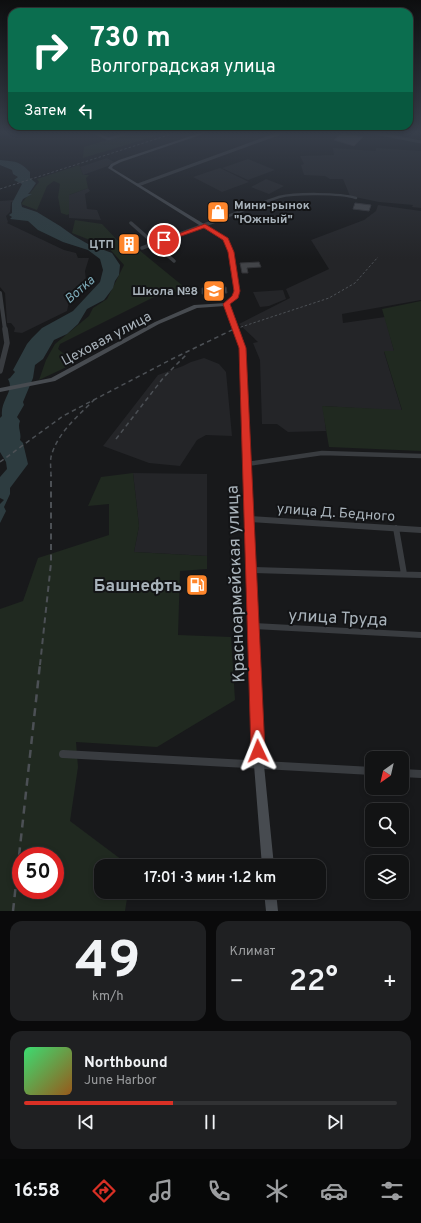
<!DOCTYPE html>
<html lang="ru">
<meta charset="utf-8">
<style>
body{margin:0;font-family:Overpass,sans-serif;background:#1f2022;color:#f1f3f6;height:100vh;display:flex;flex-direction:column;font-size:15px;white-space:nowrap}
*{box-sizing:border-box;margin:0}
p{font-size:13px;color:#9c9ea0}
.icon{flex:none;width:22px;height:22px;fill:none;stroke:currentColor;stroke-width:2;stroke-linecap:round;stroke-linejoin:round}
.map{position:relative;height:911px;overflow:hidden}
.sheet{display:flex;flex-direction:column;gap:10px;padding:10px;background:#0a0a0b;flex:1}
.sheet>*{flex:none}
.hud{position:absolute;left:8px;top:8px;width:405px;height:122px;border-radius:12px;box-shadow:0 2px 6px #0003,0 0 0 1px #313234;background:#0b6e4f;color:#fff;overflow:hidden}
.needle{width:26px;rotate:214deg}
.fabs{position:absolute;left:365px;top:751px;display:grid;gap:8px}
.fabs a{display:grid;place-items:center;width:44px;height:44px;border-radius:8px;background:#121314;box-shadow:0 2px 6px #0003,0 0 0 1px #313234;font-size:20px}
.speed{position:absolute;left:12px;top:847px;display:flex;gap:8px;font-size:20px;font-weight:700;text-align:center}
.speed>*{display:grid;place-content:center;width:52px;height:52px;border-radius:50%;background:#121314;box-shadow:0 2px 6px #0003,0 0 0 1px #313234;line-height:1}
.speed .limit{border:6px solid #d22;background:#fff;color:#111}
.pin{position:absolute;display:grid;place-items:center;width:34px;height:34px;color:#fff;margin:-17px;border:2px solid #fff;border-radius:50%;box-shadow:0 1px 4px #0007}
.me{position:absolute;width:44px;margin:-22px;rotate:358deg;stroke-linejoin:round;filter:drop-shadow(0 0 3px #0008)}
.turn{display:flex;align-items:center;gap:14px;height:84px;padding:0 16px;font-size:18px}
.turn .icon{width:52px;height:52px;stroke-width:2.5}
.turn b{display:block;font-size:28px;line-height:34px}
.then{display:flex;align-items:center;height:38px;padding:0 16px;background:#0003;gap:8px;font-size:15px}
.big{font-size:30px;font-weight:600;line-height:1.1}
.sheet .tile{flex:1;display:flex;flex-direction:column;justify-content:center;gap:6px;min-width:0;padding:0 14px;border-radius:12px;background:#1f2022}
.sheet .dial{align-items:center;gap:0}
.dial b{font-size:52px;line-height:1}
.song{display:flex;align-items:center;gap:12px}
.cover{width:48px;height:48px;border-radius:6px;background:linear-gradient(135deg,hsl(140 70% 55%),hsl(30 70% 35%))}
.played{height:4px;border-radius:2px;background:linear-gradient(90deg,#d93025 40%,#313234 40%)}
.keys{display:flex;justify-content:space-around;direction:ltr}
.heat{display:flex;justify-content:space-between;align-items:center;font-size:22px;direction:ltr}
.sheet .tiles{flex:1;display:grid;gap:10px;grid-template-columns:1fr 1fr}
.tile:last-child{grid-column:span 2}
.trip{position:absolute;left:94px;top:859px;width:232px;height:40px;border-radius:12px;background:#121314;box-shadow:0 2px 6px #0003,0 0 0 1px #313234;font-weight:600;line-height:40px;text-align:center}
.tab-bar{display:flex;height:64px;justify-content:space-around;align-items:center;background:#070808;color:#9c9ea0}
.tab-bar .icon{width:28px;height:28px}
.tab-bar .current{color:#d93025}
.tab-bar b{font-size:18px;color:#f1f3f6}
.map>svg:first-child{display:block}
</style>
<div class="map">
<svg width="421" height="911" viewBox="0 0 421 911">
<rect width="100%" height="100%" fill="#18191b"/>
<path fill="#242528" d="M333 148 376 151V148L421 151V208L412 207 413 205 379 202 350 196 343 179H330L325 176 304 175 301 165 304 164 300 156 334 155Z
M107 158 114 162 108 166 83 175 80 167Z
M248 159 275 170 248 180 222 168Z
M220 168 249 182 222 192 193 177Z
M266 179 284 186 269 194 251 187Z
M88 188 90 191 85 194 87 209 97 210 101 220 69 218V195Z
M14 200V202H11L10 212 6 216 8 222 7 223 64 250 76 253 78 258H89L85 271 86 281 82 293H71L67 311 22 333 14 332 15 328 11 323H7L5 293 0 287V201Z
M378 205 421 211V300L342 314 343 323 385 317 394 351 384 352 402 411 323 406 326 431 288 432 277 424H262L260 360 253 343 258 342 239 324 290 298 286 289 329 269 311 240 364 220 376 211Z
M283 290 286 299 269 306 260 307 253 292Z
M204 358 219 364 226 372 232 436 206 435 197 440 180 466 149 463 103 446 158 375 183 366 191 362Z
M133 473 207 474V556L134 552 139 526Z"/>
<path fill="#202920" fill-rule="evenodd" d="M137 131H172L83 158 84 147Z
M79 165 83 175H89L86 178 88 188 69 195V214L67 215 61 213 58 197 60 184 54 181 47 186 37 210 21 204 39 182 37 179Z
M75 220 102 224 120 243 130 250H139L183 286 185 291 162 293 60 344 58 349 75 363 39 380 46 360 55 344 89 316 93 308 107 299 124 265 108 247 72 233Z
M421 301V451L329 447 322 406 402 410 384 351H394L382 309Z
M133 473 139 526 134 552 207 556V569L180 571 178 635 231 637 235 700 157 747 76 742 78 767 70 821 130 866H101V892H128L125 911H0V609L23 601 38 558 109 535V504L88 506 101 477ZM21 856H55V890H21Z"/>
<path fill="#2d3c40" d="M0 160C15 162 18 160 30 172V178L36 183 30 192 28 194H32L23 199 21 203 22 207 37 212 60 226 74 236 88 244 112 253 120 265 119 275 115 281 113 288 104 300 87 309 78 324 67 334 54 340 43 359 35 365 33 378 23 402 24 405 17 417 20 421C17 428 22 433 20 440L23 443 28 464 10 488V494L4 507 6 511 0 523V504L4 500 0 498V477L7 469 6 462 0 452V418L2 416C0 400 15 391 8 379L10 378 15 372 13 370 27 344 32 338 42 328 73 311 100 282 103 270 100 259 88 250 63 242 38 230 28 221 10 219 12 217 9 215 12 213V203L22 184 14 180 18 177 13 174 12 170 0 165Z"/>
<path fill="#424448" stroke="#323337" d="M342 133 363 137 354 146 334 140Z
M355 203 371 205 369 211 353 209Z
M259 262 261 267 247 268 248 273H242L240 263Z
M226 287 227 293 202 294V288Z"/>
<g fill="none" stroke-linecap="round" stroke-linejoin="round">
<path stroke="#393c40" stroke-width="2.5" d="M91 131 108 139 135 131
M223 218C242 211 260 203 279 197 295 193 340 193 356 198"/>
<path stroke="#393c40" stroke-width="3.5" d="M131 223 174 261
M142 248 226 217"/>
<path stroke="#393c40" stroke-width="4.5" d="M247 464 322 453 421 456"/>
<path stroke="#393c40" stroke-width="6" d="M249 519 421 530
M396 528 404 574
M251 570 421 575
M254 626 421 635"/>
<path stroke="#393c40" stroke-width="8" d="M63 754 372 771
M402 773 421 774"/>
<path stroke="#393c40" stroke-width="3" d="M365 131 421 142
M138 185 286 131"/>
<path stroke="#393c40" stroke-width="4" d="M0 293 5 330"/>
<path stroke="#393c40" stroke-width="5.5" d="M0 371 7 343 5 329"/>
<path fill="#474b50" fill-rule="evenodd" d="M206 131H212L121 162 113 166 112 168 227 238 233 252 240 291 237 298 230 304 246 348 264 765 274 866H262L254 765 240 348 225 306 197 308 159 324 55 381 0 392V388L51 378 155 322 194 305 226 303 233 296 234 291 229 252 223 240 108 168 111 164 119 160Z
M264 892H276L278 911H266Z"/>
<path stroke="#4c5055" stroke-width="1" stroke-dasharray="2.5 2" stroke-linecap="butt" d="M0 189 181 131
M232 330 329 298 355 283 378 257"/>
<path stroke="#4c5055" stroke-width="1.5" stroke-dasharray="4.5 3.5" stroke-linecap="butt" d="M116 439 164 377 186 355
M0 462 63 416 172 359 234 329
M51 476C51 470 50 463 51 457 57 433 78 416 95 399"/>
<path stroke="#4c5055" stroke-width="2" stroke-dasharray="6 4.5" stroke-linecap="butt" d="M40 665 51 563V475"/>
<path stroke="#4c5055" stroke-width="2.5" stroke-dasharray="8 6" stroke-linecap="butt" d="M13 911 40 664"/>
</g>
<linearGradient id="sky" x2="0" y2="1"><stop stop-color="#0d0e0f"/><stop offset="0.51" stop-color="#373e4a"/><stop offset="1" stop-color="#373e4a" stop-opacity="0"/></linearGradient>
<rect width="421" height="259" fill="url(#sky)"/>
<path fill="#d93025" stroke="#8d1f18" d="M205 224 228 238 234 252 240 291 238 298 230 304 246 348 265 751 263 755 258 757 253 755 251 751 239 348 223 304 232 296 234 291 228 252 223 240 204 228 167 241 162 240Z"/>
<defs>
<g id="shop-square" transform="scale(1.15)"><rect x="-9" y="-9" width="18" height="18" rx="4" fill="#ff862c" stroke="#131416"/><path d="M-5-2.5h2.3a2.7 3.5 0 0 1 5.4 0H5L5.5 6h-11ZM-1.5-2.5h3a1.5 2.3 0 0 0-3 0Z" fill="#fff"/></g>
<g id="building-square" transform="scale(1.15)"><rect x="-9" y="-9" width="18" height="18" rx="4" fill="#ff862c" stroke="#131416"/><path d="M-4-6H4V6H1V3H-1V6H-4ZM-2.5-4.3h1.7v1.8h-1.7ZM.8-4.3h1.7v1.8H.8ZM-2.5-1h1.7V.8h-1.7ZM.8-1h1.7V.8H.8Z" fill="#fff"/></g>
<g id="school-square" transform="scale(1.15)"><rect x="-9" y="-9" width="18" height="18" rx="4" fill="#ff862c" stroke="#131416"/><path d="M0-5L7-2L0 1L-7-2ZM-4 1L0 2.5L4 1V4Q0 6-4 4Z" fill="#fff"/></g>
<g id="fuel-square" transform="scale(1.15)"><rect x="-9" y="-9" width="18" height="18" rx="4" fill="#ff862c" stroke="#131416"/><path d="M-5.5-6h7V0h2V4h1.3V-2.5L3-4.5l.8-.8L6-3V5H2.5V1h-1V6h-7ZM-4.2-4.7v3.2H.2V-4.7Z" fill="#fff"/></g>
</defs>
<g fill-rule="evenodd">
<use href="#shop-square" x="218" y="212"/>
<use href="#building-square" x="129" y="244"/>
<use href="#school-square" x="214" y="291"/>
<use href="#fuel-square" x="197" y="585"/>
</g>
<g text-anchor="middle" stroke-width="4" stroke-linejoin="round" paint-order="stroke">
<g font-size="12" font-weight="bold" fill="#a9b3bb" stroke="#131416" text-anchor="end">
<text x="234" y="209" text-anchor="start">Мини-рынок<tspan x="234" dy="14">"Южный"</tspan></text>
<text x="114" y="248">ЦТП</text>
<text x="198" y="295">Школа №8</text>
</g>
<g font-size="13" font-style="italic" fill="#7eabb9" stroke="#131416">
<text transform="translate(79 289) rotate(-41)" y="5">Вотка</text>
</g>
<g font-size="14" fill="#a9b3bb" stroke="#131416">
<text transform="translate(106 338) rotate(-28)" y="5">Цеховая улица</text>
<text transform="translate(336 512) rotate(4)" y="5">улица Д. Бедного</text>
</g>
<g font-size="17" fill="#a9b3bb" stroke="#131416">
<text transform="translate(235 584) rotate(-92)" y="6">Красноармейская улица</text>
<text transform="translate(338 617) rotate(3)" y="6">улица Труда</text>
</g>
<g font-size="17" font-weight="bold" fill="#a9b3bb" stroke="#131416" text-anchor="end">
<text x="182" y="591">Башнефть</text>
</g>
</g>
</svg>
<div class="fabs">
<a><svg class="needle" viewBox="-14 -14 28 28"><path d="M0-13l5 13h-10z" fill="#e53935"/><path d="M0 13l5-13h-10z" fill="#9c9ea0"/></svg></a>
<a><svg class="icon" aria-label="search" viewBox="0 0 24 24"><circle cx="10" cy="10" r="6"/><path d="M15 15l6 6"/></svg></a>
<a><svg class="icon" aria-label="layers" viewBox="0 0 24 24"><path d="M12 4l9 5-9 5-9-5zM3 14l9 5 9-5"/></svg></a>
</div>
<div class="speed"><div class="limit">50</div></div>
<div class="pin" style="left:164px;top:240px;background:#d93025"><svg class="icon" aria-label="arrive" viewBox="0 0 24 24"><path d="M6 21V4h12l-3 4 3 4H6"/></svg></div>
<svg class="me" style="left:258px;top:751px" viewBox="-20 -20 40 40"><path d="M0-17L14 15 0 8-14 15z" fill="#d93025" stroke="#fff" stroke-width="4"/></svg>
<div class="trip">17:01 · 3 мин · 1.2 km</div>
<div class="hud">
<div class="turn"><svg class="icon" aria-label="right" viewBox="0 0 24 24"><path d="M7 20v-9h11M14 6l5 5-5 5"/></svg><div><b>730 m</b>Волгоградская улица</div></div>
<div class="then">Затем<svg class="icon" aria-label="left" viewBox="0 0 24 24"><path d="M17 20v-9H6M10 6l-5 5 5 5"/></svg></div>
</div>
</div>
<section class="sheet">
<div class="tiles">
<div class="tile dial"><b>49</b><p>km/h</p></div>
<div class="tile"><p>Климат</p>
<div class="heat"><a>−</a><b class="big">22°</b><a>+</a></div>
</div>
<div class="tile">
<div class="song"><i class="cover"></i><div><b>Northbound</b><p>June Harbor</p></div></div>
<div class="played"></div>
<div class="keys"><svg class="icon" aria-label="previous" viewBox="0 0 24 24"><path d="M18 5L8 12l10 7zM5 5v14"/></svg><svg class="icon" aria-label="pause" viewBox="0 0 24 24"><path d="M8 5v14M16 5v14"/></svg><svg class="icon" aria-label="next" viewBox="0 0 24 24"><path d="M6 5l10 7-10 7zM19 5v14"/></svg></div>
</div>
</div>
</section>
<nav class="tab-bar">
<b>16:58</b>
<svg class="icon current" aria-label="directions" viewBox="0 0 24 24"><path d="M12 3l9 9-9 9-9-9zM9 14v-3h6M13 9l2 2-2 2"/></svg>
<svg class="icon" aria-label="music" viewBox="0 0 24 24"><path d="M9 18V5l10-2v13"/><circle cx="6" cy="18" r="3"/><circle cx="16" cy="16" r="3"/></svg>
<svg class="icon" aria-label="phone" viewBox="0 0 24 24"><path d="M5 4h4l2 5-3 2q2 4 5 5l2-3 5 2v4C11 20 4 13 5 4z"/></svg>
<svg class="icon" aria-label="climate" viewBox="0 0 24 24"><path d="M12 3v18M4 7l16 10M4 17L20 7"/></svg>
<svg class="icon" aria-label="car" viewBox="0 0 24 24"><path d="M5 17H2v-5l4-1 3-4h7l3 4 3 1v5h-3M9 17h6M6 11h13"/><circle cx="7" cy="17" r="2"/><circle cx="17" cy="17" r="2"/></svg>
<svg class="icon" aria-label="filters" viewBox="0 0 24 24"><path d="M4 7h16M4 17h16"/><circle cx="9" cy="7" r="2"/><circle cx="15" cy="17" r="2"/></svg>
</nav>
